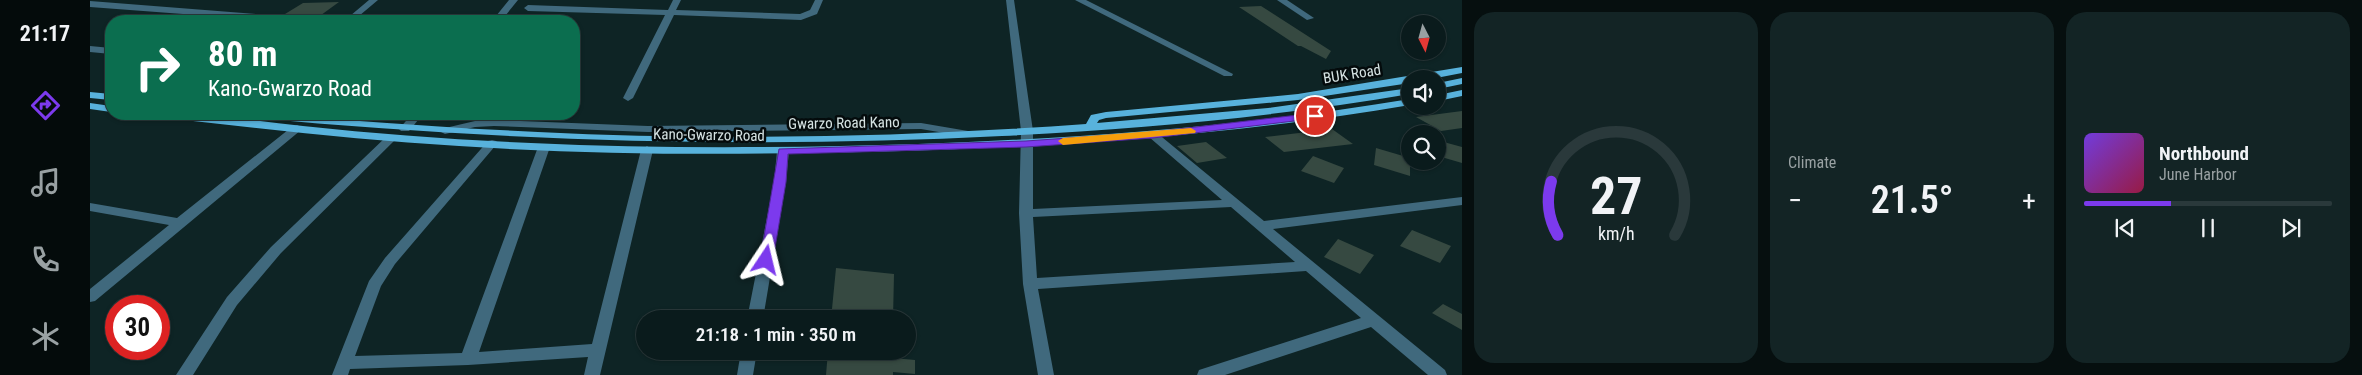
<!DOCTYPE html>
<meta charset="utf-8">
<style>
body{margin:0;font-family:"Roboto Condensed",sans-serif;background:#132425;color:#f1f3f6;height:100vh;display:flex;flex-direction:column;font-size:19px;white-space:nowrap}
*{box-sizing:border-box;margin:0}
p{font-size:16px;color:#99a1a3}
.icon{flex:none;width:28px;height:28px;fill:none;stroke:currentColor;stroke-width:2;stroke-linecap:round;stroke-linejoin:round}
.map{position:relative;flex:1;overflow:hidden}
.side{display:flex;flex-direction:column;gap:12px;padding:12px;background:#060f0f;width:900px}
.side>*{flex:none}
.guide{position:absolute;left:15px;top:15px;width:475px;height:105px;border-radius:20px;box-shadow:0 1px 4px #0004,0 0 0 1px #2a393b;background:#0b6e4f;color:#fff;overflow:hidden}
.needle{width:32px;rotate:174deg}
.tools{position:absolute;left:1311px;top:15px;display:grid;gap:10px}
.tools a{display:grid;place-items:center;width:45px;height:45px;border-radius:50%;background:#0a1b1c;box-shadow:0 1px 4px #0004,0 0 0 1px #2a393b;font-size:25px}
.speed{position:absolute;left:15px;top:295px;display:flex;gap:10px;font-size:25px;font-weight:700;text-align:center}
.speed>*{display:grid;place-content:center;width:65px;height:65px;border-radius:50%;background:#0a1b1c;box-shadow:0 1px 4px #0004,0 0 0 1px #2a393b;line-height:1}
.speed .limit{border:8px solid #d22;background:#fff;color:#111}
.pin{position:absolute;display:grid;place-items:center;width:42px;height:42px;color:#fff;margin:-21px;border:2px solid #fff;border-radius:50%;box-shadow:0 1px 5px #0007}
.me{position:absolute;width:55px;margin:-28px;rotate:10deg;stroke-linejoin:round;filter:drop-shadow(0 0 4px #0008)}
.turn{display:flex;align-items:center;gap:18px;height:105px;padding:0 20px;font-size:22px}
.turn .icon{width:65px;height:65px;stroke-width:2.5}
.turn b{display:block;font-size:35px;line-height:42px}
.big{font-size:38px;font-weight:600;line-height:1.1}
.side .widget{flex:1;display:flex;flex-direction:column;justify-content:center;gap:8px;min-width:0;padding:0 18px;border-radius:20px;background:#132425}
.side .dial{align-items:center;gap:0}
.dial svg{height:130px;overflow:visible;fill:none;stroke:#2a393b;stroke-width:7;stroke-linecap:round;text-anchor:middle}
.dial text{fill:#f1f3f6;stroke:none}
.song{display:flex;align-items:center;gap:15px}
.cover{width:60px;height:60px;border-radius:8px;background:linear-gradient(135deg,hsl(260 70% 55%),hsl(340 70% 35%))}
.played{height:5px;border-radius:2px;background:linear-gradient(90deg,#7c3aed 35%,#2a393b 35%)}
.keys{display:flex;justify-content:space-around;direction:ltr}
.heat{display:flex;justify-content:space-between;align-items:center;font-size:28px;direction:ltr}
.side .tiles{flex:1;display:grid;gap:12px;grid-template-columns:repeat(3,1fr)}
.trip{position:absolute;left:546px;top:310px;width:280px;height:50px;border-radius:25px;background:#0a1b1c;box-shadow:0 1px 4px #0004,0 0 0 1px #2a393b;font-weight:600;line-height:50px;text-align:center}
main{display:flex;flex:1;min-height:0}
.menu{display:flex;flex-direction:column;width:90px;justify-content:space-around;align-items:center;background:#040b0b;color:#99a1a3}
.menu .icon{width:35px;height:35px}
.menu .on{color:#7c3aed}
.menu b{font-size:22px;color:#f1f3f6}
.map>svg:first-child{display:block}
</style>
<main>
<nav class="menu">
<b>21:17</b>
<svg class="icon on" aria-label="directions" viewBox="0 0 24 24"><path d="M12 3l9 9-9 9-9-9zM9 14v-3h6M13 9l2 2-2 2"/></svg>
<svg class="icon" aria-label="music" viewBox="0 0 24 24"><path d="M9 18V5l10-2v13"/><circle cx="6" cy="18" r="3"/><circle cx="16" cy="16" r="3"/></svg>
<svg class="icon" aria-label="phone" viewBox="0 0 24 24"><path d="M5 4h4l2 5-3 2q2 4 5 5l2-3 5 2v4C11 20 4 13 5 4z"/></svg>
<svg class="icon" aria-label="climate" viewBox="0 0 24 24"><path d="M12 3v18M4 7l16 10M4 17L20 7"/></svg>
</nav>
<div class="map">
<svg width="1372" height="375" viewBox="0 0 1372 375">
<rect width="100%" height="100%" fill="#0e2425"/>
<path fill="#364941" d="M249 2 227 18 195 14 213 3Z
M1171 6 1241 51 1236 59 1211 46H1208L1149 7Z
M1372 111V128L1351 131 1326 117Z
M1242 129 1263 144 1194 152 1175 137Z
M1350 141 1372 147V163L1348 156Z
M1116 142 1137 158 1107 163 1087 146Z
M1286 148 1320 158V176L1284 165Z
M1223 156 1254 168 1244 183 1211 171Z
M1322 230 1361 246 1350 263 1310 246Z
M1248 239 1284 255 1270 274 1234 257Z
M746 268 804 274 803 319H741Z
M1353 304 1372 314V330L1342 313Z
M738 351H803V358L825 360V374L803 372V375H736Z"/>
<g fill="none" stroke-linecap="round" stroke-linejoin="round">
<path fill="#40697d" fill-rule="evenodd" d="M279 0H288L263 21H254Z
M419 0H428L411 21H402Z
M583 0H591L586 10 710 14 720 10 725 0H733L727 14 711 20 584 15 543 98 538 101 533 98 575 15 438 11 434 8 438 5 578 10Z
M916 0H924L943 131V209L1132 200 1059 137 1057 135 1059 133H1067L1174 221 1372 197V205L1183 229 1355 370 1357 375H1338L1281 327 1135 375H1107L1109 370 1271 318 1216 271 948 289 964 375H948L933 284 929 213 931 131ZM1141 207 1205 262 947 278 943 217Z
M985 0H996L1143 74 1142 76H1134Z
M1187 0H1197L1224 18 1217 20Z
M0 1 216 18 220 21H186L0 7Z
M0 46 21 48V54L0 52Z
M322 114H333L319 131H311L309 129Z
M404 120 558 126 831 123 878 131 884 134 878 137 831 129 558 132 404 126 385 127 355 134 349 131 351 129 385 121Z
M207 125 213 128 211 130 5 301 0 302V289L79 225 0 211V203L87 218 203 126Z
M301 135 307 138 305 140 191 253 147 305 103 375H86L137 297 181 247 297 136Z
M402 140 406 141 408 143 406 145 305 264 291 286 265 356 372 353 448 147 454 144 460 147 389 352 502 344 551 150 557 146 563 150 510 375H494L498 357 378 365 260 369 258 375H242L279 281 295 258 398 141Z
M693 147 699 151 696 182 673 319H657L684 182 687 151Z
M651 351H667L663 375H647Z"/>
<path fill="#58b2dc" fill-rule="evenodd" d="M1372 67V73L1341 79H1320V83L1208 100 1016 118 1009 120 1007 123 1178 108 1320 88V94C1185 117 1049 129 912 136 659 149 408 141 156 117L151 114C186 112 221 117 256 120 320 125 384 129 448 132 630 141 814 137 996 124L1001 115 1016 112 1208 94Z
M1372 78V84L1348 89V83Z
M1372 90V96L1348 101V95Z
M0 92 21 94V100L0 98Z
M1320 99V105C1139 136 957 148 773 152 638 155 503 155 369 146 268 140 168 128 67 117L62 114C112 112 163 121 213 126 289 134 365 140 441 143 570 149 699 148 828 144 993 138 1157 126 1320 99Z
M0 103 21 106V112L0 109Z"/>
</g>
<path fill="#7c3aed" stroke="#51269a" d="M1225 113 1230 116 1229 118 1063 138 936 147 698 154 696 182 683 260 676 264 670 260 689 149 936 141 1063 132Z"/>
<path fill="#f59e0b" d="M1101 128 1106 131 1105 133 973 145 968 141 973 138Z"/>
<g text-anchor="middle" stroke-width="5" stroke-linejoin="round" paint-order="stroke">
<g font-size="15" fill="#d6e3e3" stroke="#040b0c">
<text transform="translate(1262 74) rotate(-9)" y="5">BUK Road</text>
<text transform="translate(754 123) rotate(-1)" y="5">Gwarzo Road Kano</text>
<text transform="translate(619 135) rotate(1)" y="5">Kano-Gwarzo Road</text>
</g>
</g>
</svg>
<div class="tools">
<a><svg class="needle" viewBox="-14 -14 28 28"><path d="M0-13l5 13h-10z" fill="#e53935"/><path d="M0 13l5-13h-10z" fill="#99a1a3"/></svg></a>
<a><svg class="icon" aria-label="sound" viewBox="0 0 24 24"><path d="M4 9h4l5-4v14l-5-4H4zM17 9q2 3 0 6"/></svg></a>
<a><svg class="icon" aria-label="search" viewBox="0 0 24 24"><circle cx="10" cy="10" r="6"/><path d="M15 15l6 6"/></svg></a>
</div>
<div class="speed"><div class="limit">30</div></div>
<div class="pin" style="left:1225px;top:116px;background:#d93025"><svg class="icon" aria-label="arrive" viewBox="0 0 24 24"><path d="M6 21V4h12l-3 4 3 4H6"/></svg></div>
<svg class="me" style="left:676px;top:260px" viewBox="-20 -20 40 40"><path d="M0-17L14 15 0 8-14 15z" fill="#7c3aed" stroke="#fff" stroke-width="4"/></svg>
<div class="trip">21:18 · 1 min · 350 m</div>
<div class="guide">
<div class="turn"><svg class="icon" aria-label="right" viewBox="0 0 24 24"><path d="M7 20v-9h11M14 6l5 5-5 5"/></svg><div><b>80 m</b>Kano-Gwarzo Road</div></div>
</div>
</div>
<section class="side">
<div class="tiles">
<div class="widget dial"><svg viewBox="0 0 100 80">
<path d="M14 69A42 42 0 1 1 86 69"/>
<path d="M14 69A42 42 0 0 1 10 36" stroke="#7c3aed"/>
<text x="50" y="56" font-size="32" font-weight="700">27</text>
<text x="50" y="72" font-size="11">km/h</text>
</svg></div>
<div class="widget"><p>Climate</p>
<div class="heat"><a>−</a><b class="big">21.5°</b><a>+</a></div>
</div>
<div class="widget">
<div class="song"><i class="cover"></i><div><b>Northbound</b><p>June Harbor</p></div></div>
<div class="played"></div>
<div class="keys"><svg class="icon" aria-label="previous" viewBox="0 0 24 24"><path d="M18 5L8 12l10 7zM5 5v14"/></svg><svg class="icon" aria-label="pause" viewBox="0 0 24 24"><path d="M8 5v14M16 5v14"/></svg><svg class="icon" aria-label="next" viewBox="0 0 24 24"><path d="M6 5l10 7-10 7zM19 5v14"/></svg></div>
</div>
</div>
</section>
</main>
